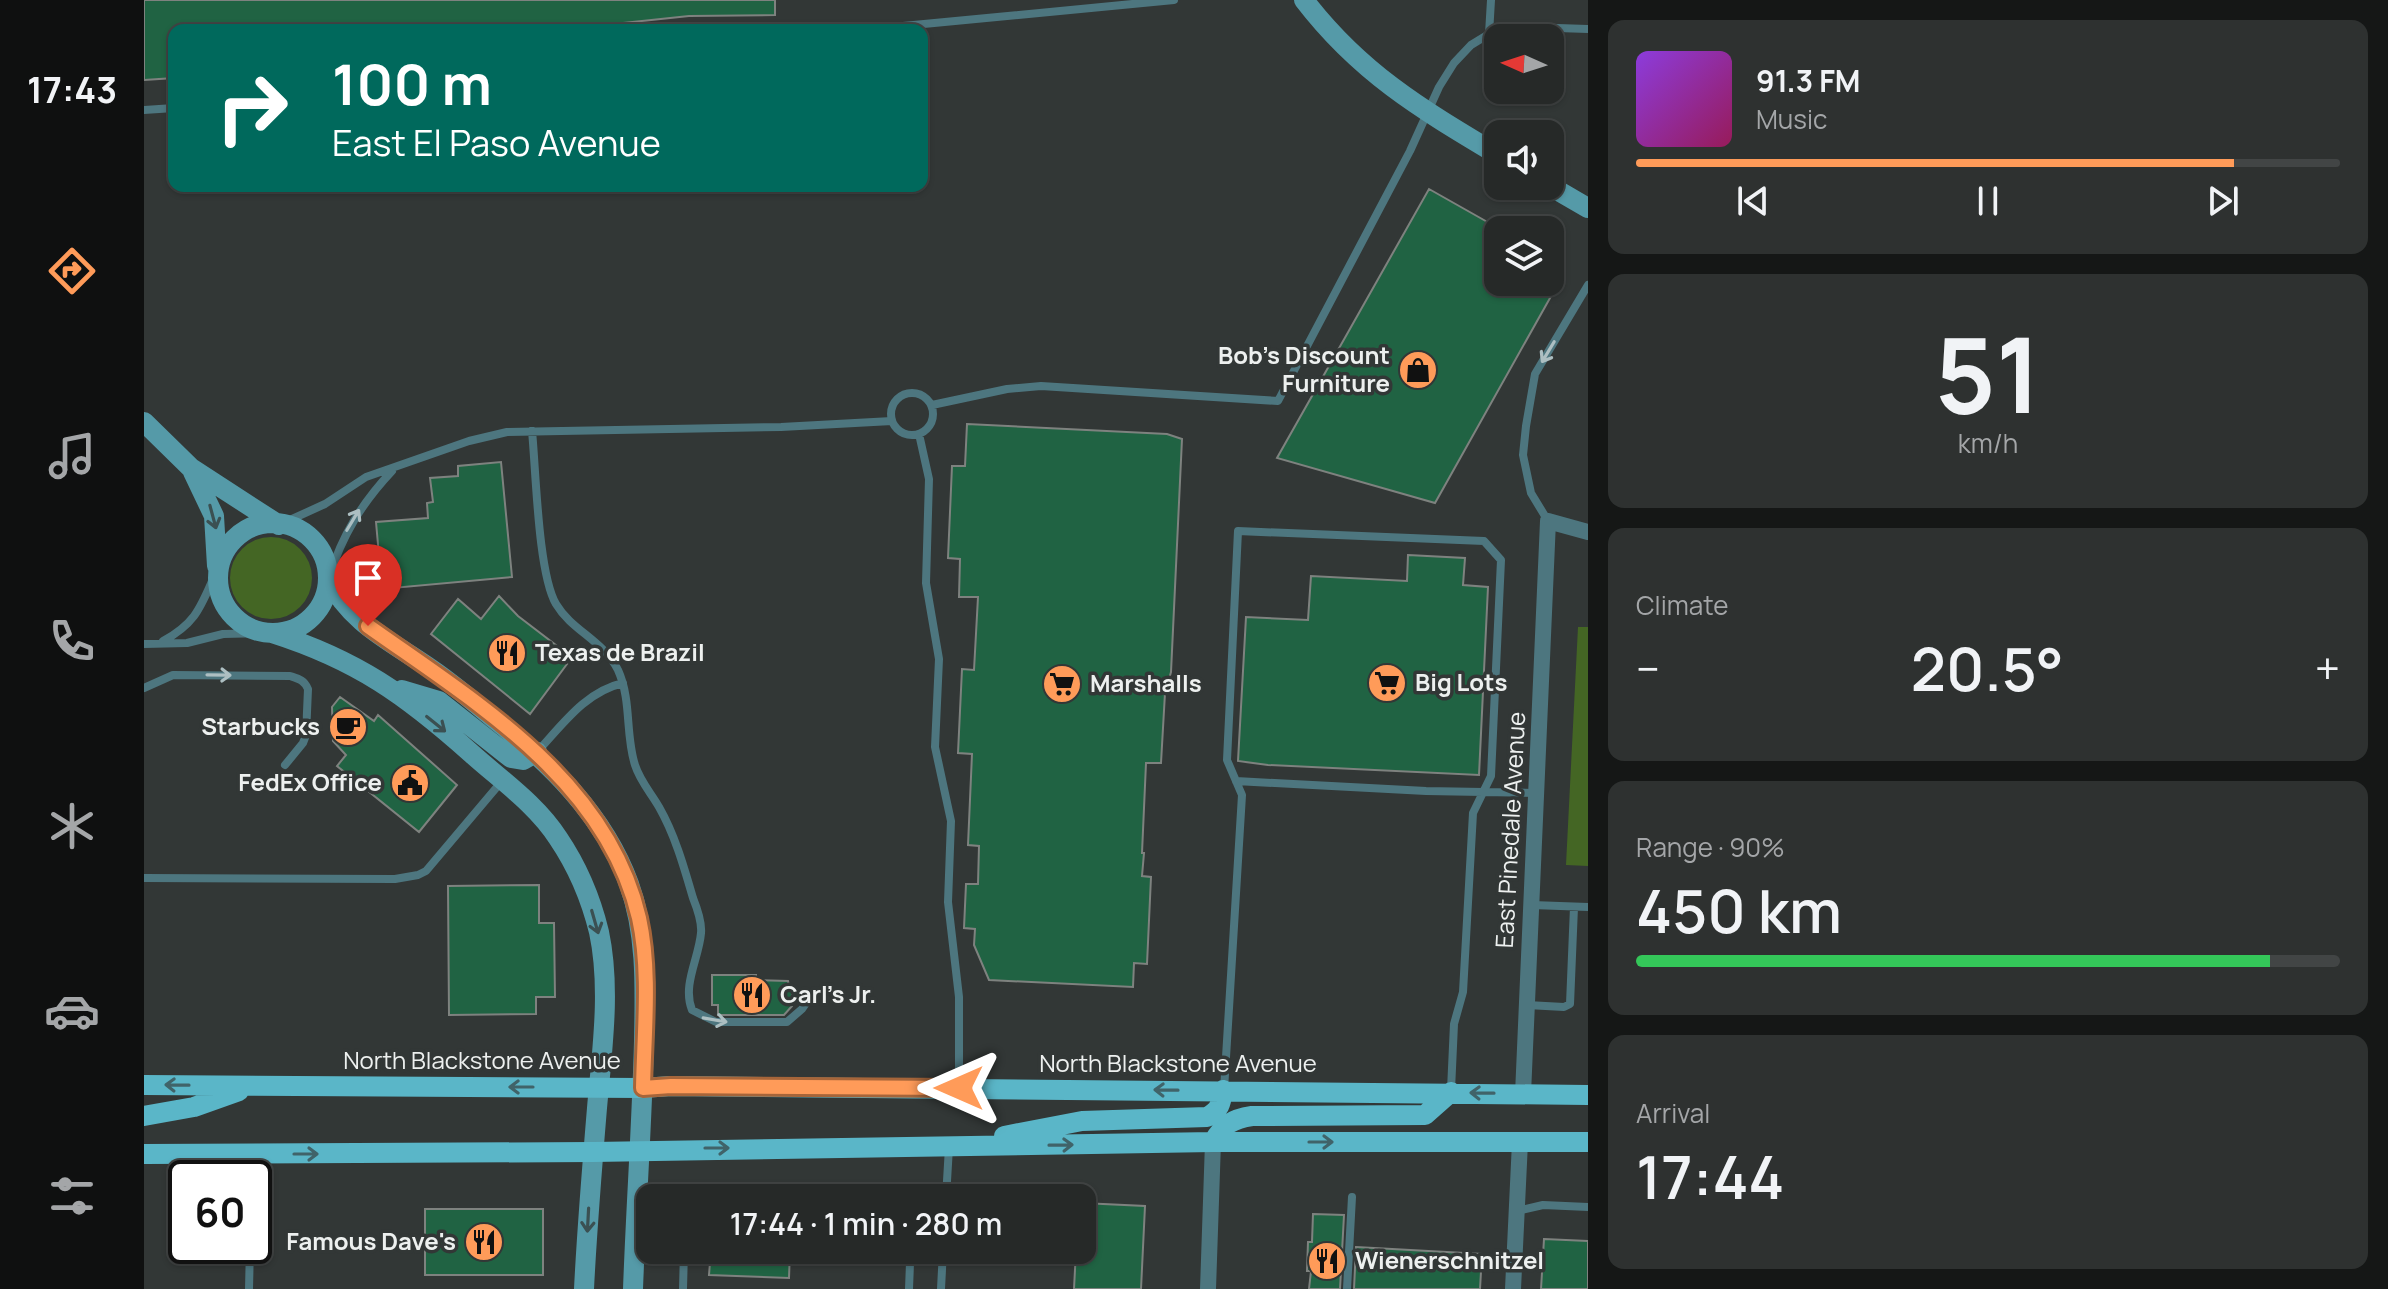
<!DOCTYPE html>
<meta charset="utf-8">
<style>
body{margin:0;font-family:Manrope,sans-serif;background:#2e3130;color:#f1f3f6;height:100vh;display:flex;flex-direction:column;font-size:30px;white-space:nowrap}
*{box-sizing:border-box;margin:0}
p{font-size:26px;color:#a4a6a8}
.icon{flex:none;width:44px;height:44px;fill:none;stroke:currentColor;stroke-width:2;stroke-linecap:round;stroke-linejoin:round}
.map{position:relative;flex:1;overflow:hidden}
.sheet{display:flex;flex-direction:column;gap:20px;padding:20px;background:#151716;width:800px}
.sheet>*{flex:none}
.banner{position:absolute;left:24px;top:24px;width:760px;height:168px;border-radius:16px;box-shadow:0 2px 6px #0004,0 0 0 2px #424545;background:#00695c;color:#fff;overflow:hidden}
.needle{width:52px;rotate:273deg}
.fabs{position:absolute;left:1340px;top:24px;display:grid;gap:16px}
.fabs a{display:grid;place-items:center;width:80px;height:80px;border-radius:16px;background:#262928;box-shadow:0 2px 6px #0004,0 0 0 2px #424545;font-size:40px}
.speed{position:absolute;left:24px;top:1160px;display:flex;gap:16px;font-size:40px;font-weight:700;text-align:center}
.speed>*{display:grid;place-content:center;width:104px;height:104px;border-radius:50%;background:#262928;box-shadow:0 2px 6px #0004,0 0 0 2px #424545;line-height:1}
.speed .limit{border:4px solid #111;border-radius:12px;background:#fff;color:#111}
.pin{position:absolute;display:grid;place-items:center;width:68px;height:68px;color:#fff;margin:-82px -34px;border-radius:50% 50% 50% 0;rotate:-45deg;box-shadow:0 0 8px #0007}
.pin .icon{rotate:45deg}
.me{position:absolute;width:88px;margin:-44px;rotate:270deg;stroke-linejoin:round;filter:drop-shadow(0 0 6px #0008)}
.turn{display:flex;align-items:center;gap:28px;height:168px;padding:0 32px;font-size:36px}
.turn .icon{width:104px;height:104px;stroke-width:2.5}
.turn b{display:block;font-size:56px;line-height:68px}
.big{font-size:60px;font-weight:600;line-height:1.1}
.sheet .tile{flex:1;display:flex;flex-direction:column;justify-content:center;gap:12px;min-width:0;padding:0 28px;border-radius:16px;background:#2e3130}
.sheet .dial{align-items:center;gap:0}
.dial b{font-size:104px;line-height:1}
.song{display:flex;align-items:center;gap:24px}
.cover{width:96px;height:96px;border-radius:12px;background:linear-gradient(135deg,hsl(270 70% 55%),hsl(330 70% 35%))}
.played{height:8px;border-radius:4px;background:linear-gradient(90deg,#ff9b59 85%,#424545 85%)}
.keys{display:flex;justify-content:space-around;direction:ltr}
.heat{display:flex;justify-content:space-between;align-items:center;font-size:44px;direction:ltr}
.charge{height:12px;border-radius:6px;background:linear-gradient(90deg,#34c759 90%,#424545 0)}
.trip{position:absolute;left:492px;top:1184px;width:460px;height:80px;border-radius:16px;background:#262928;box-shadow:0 2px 6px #0004,0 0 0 2px #424545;font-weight:600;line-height:80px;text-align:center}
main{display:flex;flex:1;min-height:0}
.tab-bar{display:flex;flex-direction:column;width:144px;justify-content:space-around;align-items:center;background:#0f1010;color:#a4a6a8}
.tab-bar .icon{width:56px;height:56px}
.tab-bar .current{color:#ff9b59}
.tab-bar b{font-size:36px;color:#f1f3f6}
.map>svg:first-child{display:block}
</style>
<main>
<nav class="tab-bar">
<b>17:43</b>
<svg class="icon current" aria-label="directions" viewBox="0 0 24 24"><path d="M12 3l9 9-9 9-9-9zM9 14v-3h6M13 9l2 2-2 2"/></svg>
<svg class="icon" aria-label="music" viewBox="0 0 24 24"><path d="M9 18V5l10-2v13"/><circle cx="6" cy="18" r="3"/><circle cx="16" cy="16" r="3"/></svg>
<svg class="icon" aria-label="phone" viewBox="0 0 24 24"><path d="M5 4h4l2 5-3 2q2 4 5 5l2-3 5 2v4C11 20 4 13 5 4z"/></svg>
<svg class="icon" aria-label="climate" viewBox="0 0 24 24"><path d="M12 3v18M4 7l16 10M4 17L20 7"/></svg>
<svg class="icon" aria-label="car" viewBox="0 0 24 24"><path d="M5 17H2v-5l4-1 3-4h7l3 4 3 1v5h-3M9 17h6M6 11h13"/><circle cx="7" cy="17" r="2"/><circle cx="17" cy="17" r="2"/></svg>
<svg class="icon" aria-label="filters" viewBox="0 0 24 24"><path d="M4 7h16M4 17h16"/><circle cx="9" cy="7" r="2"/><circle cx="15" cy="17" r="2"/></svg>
</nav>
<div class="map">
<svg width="1444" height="1289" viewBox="0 0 1444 1289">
<rect width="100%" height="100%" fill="#323736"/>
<path fill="#446624" d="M86 578a41 41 0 1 1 82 0a41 41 0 1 1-82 0Z
M1434 627H1444V866L1422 865Z"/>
<path fill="#206343" stroke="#7e827f" stroke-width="2" d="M0 0H631V15L545 16 413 30H30V78L0 80Z
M1285 189 1354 228V282H1415L1291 503 1133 458Z
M823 424 1023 434 1038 439 1027 672 1021 693 1017 763H1002L998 853H1000L998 876 1007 877 1003 964 990 963 989 987 845 980 830 945 831 929 820 928 822 884H834L835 846 824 845 828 754 814 753 818 669 830 670 834 597H815L816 559 804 558 808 466H821Z
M357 462 368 577 238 589 232 522 284 518 283 503 289 502 286 478 314 476V466Z
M1264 555 1321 558 1319 585 1344 587 1335 775 1124 765 1094 761 1102 617 1164 620 1167 576 1263 581Z
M355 596 374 616 417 649 412 656 423 664 386 714 287 634 314 599 337 619Z
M196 697 230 721 234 715 313 785 275 832 193 766 202 755 189 741 188 707Z
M395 885V923H410L411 997H392V1014L305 1015 304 886Z
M568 975H612V980L644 981 645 986H648V1006L640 1015H574V1005H568Z
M938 1203 1001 1206 997 1289H930L932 1250H938Z
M281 1209H399V1275H281Z
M1169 1214 1200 1215 1196 1289H1165L1167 1271H1163L1164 1242H1168Z
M1400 1239 1444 1241V1289H1397Z
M1212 1247 1338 1254 1336 1289H1210Z
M567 1250H646L645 1278 565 1275Z"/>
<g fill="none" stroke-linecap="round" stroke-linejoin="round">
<path stroke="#4d767f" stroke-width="8" d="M717 30 1030 0
M1345 34 1347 0
M0 110 30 108
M747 414a21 21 0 1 1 42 0a21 21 0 1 1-42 0Z
M788 405 863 389 897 386 1134 401 1266 151 1295 87 1310 63 1327 45 1345 34 1383 27 1444 29
M388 431C392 471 394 573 412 604 428 631 459 640 474 670 488 701 481 734 491 765 496 781 507 793 515 807 531 835 540 867 549 898 553 908 558 923 557 933 555 958 538 985 548 1010L572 1022H643L658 1009 667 996
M775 434 785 479 782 583 795 659 791 747 807 821 804 902 815 997V1087
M1404 521 1387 493 1379 455 1382 426 1391 374 1444 285
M137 524 181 504 222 477 325 441 363 432 637 427 748 421
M185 578C198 535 218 503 248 471
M19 641C54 622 57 605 73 570
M0 644 43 643 79 634 126 633
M0 688 29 675 146 676C155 679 160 680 164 689L162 735 159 743 141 765
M393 752C419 724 441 692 479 683
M1092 781 1282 791 1392 793
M0 878 251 879 274 875 282 871 358 781
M1388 905 1444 907
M1383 1005 1420 1007 1426 1004 1430 907
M1080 1090 1098 795 1083 760 1094 531 1340 541 1357 560 1347 776 1329 813 1319 992 1310 1024 1307 1090
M107 1178 108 1155
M802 1198 805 1147
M1373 1211 1399 1205 1444 1207
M759 1250 766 1263 765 1289
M105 1289 106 1246
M539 1289 540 1250
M797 1289 799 1250
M1203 1289 1208 1197"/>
<path stroke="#4d767f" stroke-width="16" d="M1379 1094 1404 521 1444 532
M1064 1289 1069 1142
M1369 1289 1376 1142"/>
<path stroke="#559aa8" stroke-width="20" d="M1160 0C1216 73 1277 109 1354 155
M1406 186 1444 208
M0 422 47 468 135 525
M49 472 70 516 73 566
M74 578a55 55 0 1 1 110 0a55 55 0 1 1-110 0Z
M184 578C207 624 247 641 287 669 309 684 329 701 349 718 405 762 460 815 485 884 503 934 501 989 500 1041 498 1123 492 1206 489 1289
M128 633C213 660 262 695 328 754 358 781 392 804 414 838 433 866 447 899 455 932 467 988 458 1051 453 1108 448 1168 443 1228 440 1289
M258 690 295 701 367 758 379 760 393 752"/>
<path stroke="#5ab6c8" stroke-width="20" d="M0 1085 499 1088 527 1086 1444 1095
M0 1116 50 1107 95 1091
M860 1136 938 1121 1063 1117C1076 1110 1077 1104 1079 1090
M1069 1142C1079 1125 1088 1119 1108 1116L1281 1115 1307 1092
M0 1154 449 1152 1069 1142H1444"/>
</g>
<defs><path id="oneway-shaft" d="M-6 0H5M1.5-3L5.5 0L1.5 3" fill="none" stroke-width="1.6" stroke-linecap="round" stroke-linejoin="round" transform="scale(2)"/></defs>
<g stroke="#adbfc2">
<use href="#oneway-shaft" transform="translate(1404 352) rotate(121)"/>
<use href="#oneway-shaft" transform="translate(209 520) rotate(-59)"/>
<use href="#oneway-shaft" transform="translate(75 675) rotate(1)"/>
<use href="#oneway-shaft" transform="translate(571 1020) rotate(10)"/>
</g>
<g stroke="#3b5052">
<use href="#oneway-shaft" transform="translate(69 517) rotate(75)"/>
<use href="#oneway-shaft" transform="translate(292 724) rotate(39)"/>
<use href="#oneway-shaft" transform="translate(451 922) rotate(74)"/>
<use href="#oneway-shaft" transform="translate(444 1220) rotate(93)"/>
</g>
<g stroke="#406369">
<use href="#oneway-shaft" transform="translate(33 1085) rotate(-179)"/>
<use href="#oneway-shaft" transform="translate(377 1087) rotate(-180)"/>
<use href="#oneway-shaft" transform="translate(1022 1090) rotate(-179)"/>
<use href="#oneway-shaft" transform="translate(1338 1093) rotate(-179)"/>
<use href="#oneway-shaft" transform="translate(1177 1142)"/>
<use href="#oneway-shaft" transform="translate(917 1145) rotate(-1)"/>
<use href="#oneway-shaft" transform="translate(573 1148)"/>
<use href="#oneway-shaft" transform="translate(162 1154)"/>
</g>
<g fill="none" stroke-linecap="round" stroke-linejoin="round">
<g stroke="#a6653a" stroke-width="20">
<path id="route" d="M224 626C331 702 463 780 495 918 507 972 500 1033 499 1088L527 1086 815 1088"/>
</g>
<use href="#route" stroke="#ff9b59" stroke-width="14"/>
</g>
<defs>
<g id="shop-disc" transform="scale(2)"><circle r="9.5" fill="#ff9b59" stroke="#323736"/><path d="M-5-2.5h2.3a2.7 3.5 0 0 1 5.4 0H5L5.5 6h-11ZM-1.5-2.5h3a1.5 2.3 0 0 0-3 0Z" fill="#111"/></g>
<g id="restaurant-disc" transform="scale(2)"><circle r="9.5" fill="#ff9b59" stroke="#323736"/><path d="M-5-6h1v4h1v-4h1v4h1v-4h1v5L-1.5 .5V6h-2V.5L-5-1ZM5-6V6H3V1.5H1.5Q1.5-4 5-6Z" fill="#111"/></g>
<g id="supermarket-disc" transform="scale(2)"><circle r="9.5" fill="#ff9b59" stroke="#323736"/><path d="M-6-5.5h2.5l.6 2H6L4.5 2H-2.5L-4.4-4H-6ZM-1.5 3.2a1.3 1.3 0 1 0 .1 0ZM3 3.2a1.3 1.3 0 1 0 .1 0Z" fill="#111"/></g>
<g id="cafe-disc" transform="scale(2)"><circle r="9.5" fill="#ff9b59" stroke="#323736"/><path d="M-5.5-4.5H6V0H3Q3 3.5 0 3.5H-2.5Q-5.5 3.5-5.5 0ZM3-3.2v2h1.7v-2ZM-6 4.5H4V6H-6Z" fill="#111"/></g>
<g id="civic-disc" transform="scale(2)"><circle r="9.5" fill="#ff9b59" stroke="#323736"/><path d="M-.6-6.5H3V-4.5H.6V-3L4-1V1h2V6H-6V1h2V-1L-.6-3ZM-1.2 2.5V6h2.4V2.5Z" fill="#111"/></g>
</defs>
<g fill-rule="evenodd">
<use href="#shop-disc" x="1274" y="370"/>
<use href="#restaurant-disc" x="363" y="653"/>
<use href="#supermarket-disc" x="1243" y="683"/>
<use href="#supermarket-disc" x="918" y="684"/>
<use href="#cafe-disc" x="204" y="727"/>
<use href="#civic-disc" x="266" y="783"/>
<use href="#restaurant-disc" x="608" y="995"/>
<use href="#restaurant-disc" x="340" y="1242"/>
<use href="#restaurant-disc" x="1183" y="1261"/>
</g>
<g text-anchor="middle" stroke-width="7" stroke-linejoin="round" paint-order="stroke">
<g font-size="24" font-weight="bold" fill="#edf0ef" stroke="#323736" text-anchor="start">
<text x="1246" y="364" text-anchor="end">Bob's Discount<tspan x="1246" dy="28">Furniture</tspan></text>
<text x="391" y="661">Texas de Brazil</text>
<text x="1271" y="691">Big Lots</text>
<text x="946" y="692">Marshalls</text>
<text x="176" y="735" text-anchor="end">Starbucks</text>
<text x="238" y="791" text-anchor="end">FedEx Office</text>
<text x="636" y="1003">Carl's Jr.</text>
<text x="312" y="1250" text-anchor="end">Famous Dave's</text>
<text x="1211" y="1269">Wienerschnitzel</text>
</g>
<g font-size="24" fill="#edf0ef" stroke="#323736">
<text transform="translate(1367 830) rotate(-87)" y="8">East Pinedale Avenue</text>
<text x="338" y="1069">North Blackstone Avenue</text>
<text x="1034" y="1072">North Blackstone Avenue</text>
</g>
</g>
</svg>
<div class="fabs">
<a><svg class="needle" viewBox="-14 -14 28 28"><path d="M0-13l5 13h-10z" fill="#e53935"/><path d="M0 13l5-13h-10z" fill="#a4a6a8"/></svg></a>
<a><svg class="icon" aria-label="sound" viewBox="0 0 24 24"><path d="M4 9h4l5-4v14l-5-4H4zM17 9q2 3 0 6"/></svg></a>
<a><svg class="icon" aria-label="layers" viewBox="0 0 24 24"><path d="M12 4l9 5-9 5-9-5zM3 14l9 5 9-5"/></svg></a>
</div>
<div class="speed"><div class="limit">60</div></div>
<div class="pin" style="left:224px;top:626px;background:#d93025"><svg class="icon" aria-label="arrive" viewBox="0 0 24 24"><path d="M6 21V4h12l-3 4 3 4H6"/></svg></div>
<svg class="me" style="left:815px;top:1088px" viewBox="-20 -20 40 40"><path d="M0-17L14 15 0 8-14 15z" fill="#ff9b59" stroke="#fff" stroke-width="4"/></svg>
<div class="trip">17:44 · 1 min · 280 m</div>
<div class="banner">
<div class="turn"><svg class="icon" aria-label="right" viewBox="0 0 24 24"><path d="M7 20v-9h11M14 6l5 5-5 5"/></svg><div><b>100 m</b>East El Paso Avenue</div></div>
</div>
</div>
<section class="sheet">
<div class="tile">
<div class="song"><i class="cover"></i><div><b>91.3 FM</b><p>Music</p></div></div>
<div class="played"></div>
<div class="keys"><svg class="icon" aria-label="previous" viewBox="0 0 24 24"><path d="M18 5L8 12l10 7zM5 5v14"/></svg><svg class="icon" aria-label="pause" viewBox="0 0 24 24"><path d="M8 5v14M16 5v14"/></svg><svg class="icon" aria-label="next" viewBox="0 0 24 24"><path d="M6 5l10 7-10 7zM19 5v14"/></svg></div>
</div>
<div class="tile dial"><b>51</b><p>km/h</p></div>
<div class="tile"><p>Climate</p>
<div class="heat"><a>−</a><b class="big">20.5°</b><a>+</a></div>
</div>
<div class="tile"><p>Range · 90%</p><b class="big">450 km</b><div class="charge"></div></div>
<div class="tile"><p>Arrival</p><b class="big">17:44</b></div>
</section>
</main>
